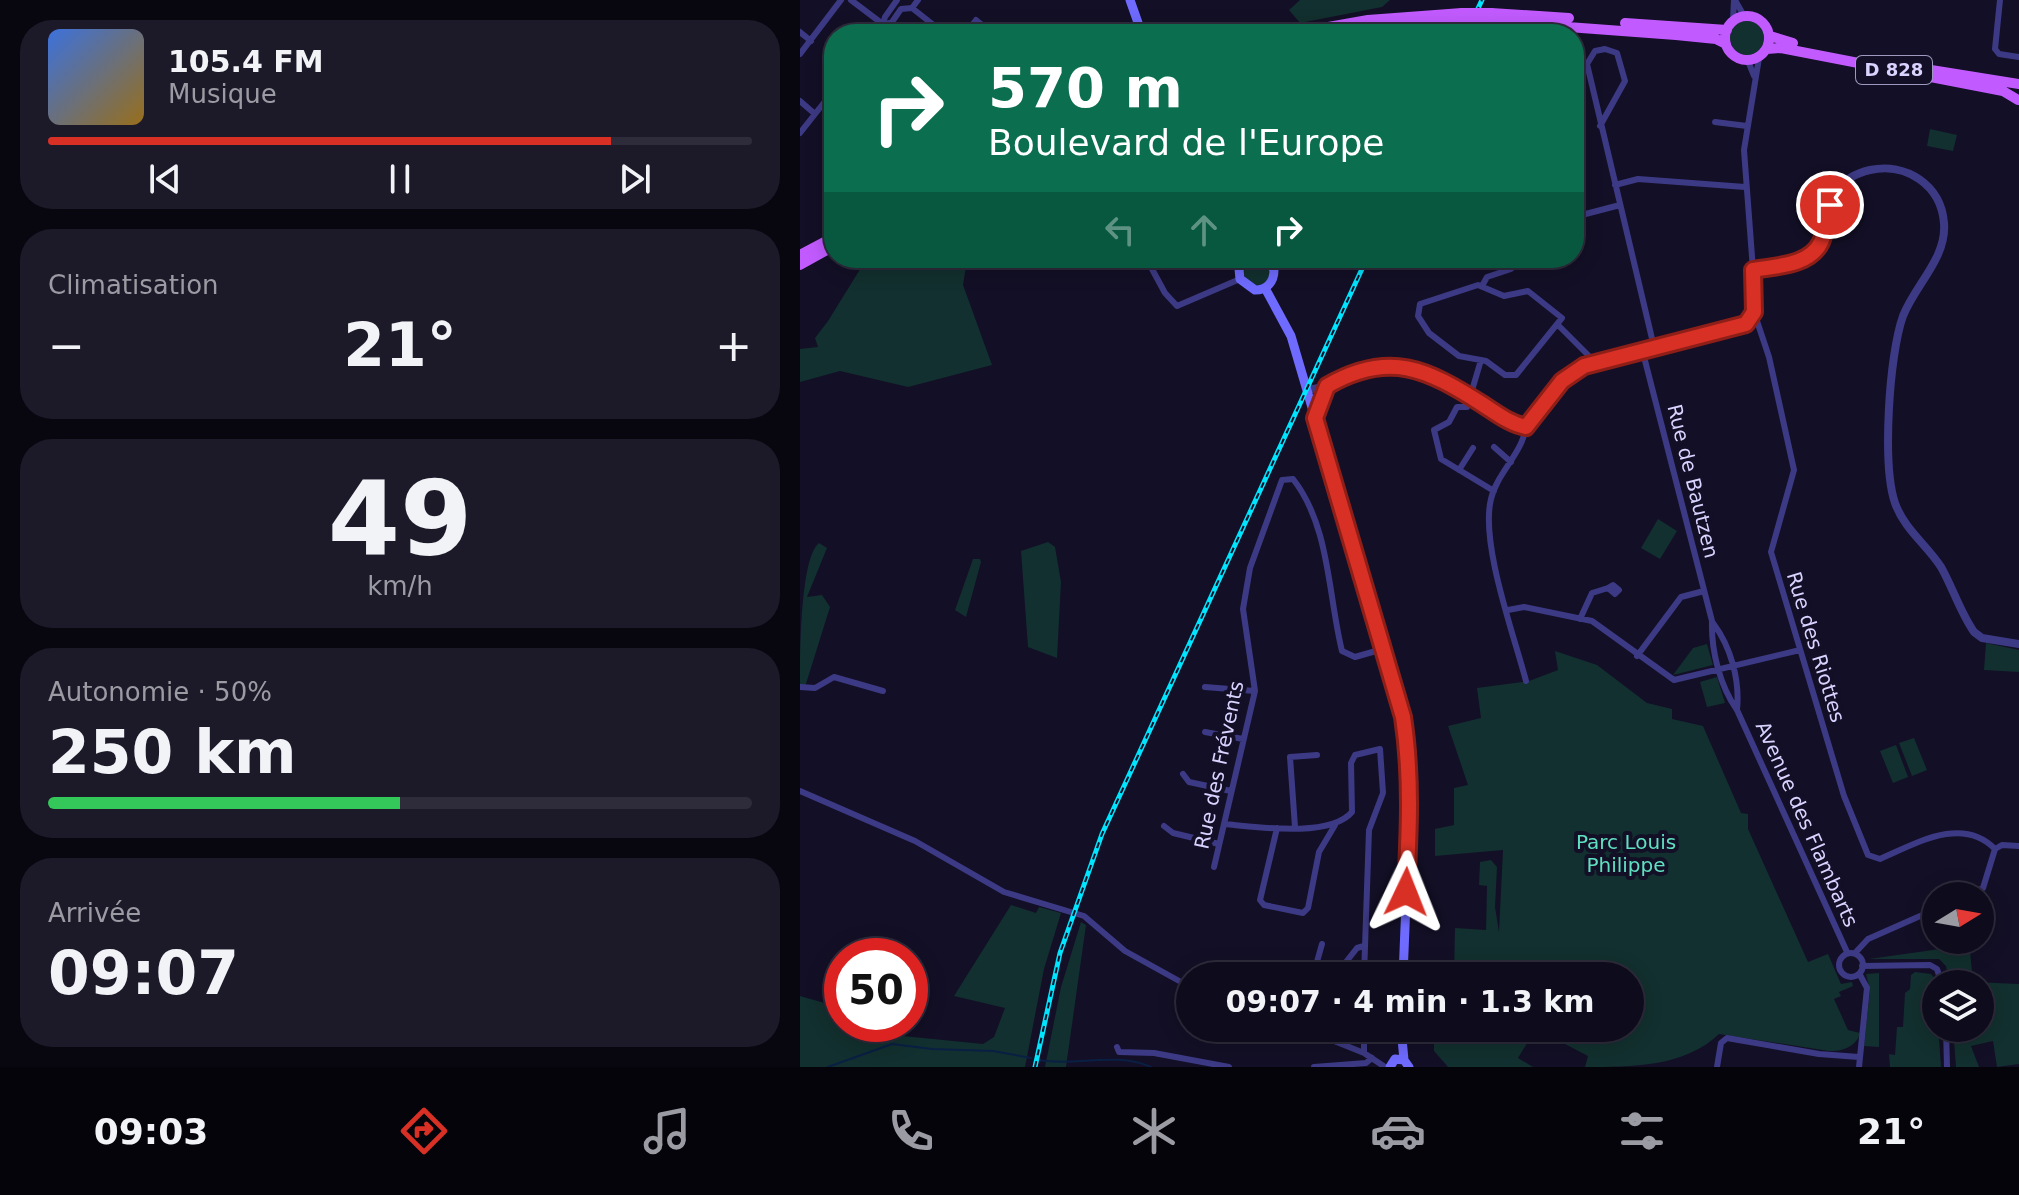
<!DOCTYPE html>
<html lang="fr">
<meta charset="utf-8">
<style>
body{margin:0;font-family:"DejaVu Sans",sans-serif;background:#1c1929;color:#f1f3f6;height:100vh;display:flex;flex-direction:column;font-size:30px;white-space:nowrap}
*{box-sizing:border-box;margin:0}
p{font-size:26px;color:#9b9ba3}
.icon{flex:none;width:44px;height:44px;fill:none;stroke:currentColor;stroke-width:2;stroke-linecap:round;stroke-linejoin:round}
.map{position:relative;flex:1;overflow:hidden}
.drawer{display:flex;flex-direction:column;gap:20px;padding:20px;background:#08060f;width:800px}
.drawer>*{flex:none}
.hud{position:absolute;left:24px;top:24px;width:760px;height:244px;border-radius:32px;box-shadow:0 4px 20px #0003,0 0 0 2px #2e2b3b;background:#0b6e4f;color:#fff;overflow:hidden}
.needle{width:52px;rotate:79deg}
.tools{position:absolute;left:1122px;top:882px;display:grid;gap:16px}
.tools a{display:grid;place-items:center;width:72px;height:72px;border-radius:50%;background:#0e0b1c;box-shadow:0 4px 20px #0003,0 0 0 2px #2e2b3b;font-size:40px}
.speed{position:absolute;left:24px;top:938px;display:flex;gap:16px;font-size:40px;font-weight:700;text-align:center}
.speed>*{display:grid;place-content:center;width:104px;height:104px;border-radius:50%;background:#0e0b1c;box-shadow:0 4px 20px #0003,0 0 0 2px #2e2b3b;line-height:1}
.speed .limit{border:12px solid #d22;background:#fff;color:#111}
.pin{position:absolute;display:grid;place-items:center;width:68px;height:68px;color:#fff;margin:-34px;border:4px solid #fff;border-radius:50%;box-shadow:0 2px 8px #0007}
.me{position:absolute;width:88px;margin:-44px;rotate:2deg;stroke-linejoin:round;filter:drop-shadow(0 0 6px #0008)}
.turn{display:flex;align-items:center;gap:28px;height:168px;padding:0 32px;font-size:36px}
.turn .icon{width:104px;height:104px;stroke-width:2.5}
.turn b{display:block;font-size:56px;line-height:68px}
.lanes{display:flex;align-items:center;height:76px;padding:0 32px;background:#0003;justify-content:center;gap:40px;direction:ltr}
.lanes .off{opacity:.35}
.big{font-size:60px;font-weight:600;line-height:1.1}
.drawer .tile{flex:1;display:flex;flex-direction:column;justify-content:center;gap:12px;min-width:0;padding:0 28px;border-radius:32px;background:#1c1929}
.drawer .dial{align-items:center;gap:0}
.dial b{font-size:104px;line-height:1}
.song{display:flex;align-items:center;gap:24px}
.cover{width:96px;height:96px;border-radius:12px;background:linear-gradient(135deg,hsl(220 70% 55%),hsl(40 70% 35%))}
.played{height:8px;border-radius:4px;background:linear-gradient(90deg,#d93025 80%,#2e2b3b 80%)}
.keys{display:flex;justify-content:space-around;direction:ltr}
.heat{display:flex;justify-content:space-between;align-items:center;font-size:44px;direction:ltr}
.charge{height:12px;border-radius:6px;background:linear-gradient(90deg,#34c759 50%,#2e2b3b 0)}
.trip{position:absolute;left:376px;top:962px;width:468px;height:80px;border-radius:40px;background:#0e0b1c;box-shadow:0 4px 20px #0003,0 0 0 2px #2e2b3b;font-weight:600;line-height:80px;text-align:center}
.tabs{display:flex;height:128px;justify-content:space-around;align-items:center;background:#06040b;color:#9b9ba3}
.tabs .icon{width:56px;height:56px}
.tabs .current{color:#d93025}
.tabs b{font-size:36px;color:#f1f3f6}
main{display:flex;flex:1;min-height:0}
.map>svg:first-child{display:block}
</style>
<main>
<section class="drawer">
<div class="tile">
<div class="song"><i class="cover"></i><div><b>105.4 FM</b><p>Musique</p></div></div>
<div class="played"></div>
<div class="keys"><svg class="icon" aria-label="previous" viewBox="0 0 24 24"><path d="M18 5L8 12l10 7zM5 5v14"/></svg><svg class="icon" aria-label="pause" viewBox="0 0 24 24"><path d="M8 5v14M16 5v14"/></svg><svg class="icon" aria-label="next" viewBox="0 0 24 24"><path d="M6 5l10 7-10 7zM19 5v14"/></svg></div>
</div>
<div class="tile"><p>Climatisation</p>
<div class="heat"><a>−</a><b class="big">21°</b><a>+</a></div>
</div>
<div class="tile dial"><b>49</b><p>km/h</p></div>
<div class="tile"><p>Autonomie · 50%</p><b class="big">250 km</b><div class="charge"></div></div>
<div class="tile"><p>Arrivée</p><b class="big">09:07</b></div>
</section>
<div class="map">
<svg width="1219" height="1067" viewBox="0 0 1219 1067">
<rect width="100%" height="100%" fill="#130f26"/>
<path fill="#12302f" d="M500 0H590L582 7 500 23 489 10Z
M930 38a17 17 0 1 1 34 0a17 17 0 1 1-34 0Z
M1130 129 1157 135 1153 151 1127 146Z
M67 258H179L166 266 163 285 192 365 108 387 40 371 0 382V349L18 347 15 338 28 321Z
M444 272a13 13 0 1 1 26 0a13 13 0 1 1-26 0Z
M858 519 877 531 860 559 841 548Z
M248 542 255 547 261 582 257 658 228 647 221 551Z
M19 543 27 548 7 597 22 595 30 607 5 687 0 686C0 655 0 558 19 543Z
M173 559H180L181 562 166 617 155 610Z
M1186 643 1219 650V672L1184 670Z
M907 644 913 665 873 675 893 648Z
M755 651 797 665 847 703 872 709V719L903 726 941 813 948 814V829L1008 962 1028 954 1041 984 1052 982 1053 986 1039 992 1041 996 1034 999 1048 1030 1060 1033C1057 1046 1042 1052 1029 1051L919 1034C885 1067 831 1067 785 1067L788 1056 736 1029 718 1058 733 1067H648L634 1051V1028H830V976H673L654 971 655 928 686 930 687 886 679 885 680 862 691 860 697 867 695 907 699 932 703 850 635 856V829L654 825V788L668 785 648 726 681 718 677 688 729 681 758 670Z
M917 677 925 703 907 707 900 682Z
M1114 738 1127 770 1112 776 1099 743Z
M1096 745 1108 777 1093 783 1080 751Z
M211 905 236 913 239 907 261 913 244 969 225 1067H0V996L42 1008V1024H84L83 1034 183 1044 194 1037 205 1008 154 996Z
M281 922 286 925 266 1067H245L261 987Z
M1163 940H1169L1173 982 1219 984V1064L1197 1067 1193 1041 1171 1046 1179 1067H1156L1153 1028H1180V984H1149L1146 966 1139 959H1069L1140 949Z
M1115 972 1131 974 1135 979 1141 1067H1090L1089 1054 1095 1055 1097 1027H1103L1105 993 1110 989 1111 975Z
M1079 973V1047L1064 1046 1070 990 1066 974Z"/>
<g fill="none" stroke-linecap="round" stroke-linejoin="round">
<path stroke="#0a1f44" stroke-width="2" d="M239 1060C277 1067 314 1051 351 1067
M28 1067 92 1044 132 1049 193 1051 231 1058"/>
<path stroke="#3d3a85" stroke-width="6" d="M51 0 84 25
M935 0 944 16
M1200 0 1195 49 1199 54 1219 57
M112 8 145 34
M933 21 934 0
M84 25 92 22 101 9 112 8 118 0
M0 32 11 41
M80 34 85 17 97 0
M165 34 176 20 193 34
M0 54 41 0
M948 61 954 76
M0 101 15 114
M915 122 947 126
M800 126 825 81 817 53 805 49 795 51 787 64 854 347
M0 133 34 90
M815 185 838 179 945 187
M774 217 820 205
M346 258 365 293 377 306 440 279
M603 260 611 258
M953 270 944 150 959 58
M678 285 704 296 728 291 762 318 716 375H705L686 361 659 356 629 333 618 316 620 304Z
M682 286 687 277 711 269
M954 312 969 357 994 470 971 552 1044 796 1068 855 1080 859C1115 844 1162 815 1195 849
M757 324 794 361
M842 349 912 621C911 651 920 686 937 710L1047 952
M670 397 681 360
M667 407H657L649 422 634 430 641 459 694 491
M694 447 711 462
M659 470 673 448
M708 610 724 607 792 621 874 680 1000 650
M780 619 792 593 808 588 815 594 819 590 813 585 808 588
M913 623C931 647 940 680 937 710
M837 656 881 597 904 591
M726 681C714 635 680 543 691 499 697 473 722 454 726 427
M0 687 15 688 34 677 83 691
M405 687 455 691
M405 732 443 739
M383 774 389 782 431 791
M0 791 115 841 204 892 284 916 325 951 390 987
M425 824C457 827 530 838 552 812L551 763 555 755 580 749 583 793 569 830 564 976
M364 826 373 833 419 844
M495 827 490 757 517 755
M477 828 460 900 464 905 503 913 508 908 519 852 535 825
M414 867 455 691 443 609 450 568 482 480 493 479C530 526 528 595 542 651L555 657 583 649
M1166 896 1183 888 1195 849 1202 845 1219 846
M1039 965a12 12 0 1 1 24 0a12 12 0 1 1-24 0Z
M1055 953 1068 939 1136 909
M1062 966 1130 965 1137 969 1142 984
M513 976 522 944
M535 976 557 948 564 946
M502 1028 564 1053 585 1067
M1146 1028 1147 1067
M317 1047 319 1052 354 1053 429 1067
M564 1053V1028
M514 1067 566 1063 572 1058
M917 1067 921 1043 927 1038 1019 1054 1059 1057
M1059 1067 1067 988 1060 975"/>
<path stroke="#3d3a85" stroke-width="8" d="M507 390C539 387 565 363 601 365 649 368 681 419 726 427L762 381 784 366 946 324 954 312 953 270C971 267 997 266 1011 255 1039 232 1014 183 1070 170 1106 162 1141 185 1144 223 1147 258 1115 285 1103 316 1089 355 1082 465 1095 503 1104 529 1127 545 1141 567 1153 588 1160 612 1174 632L1182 638 1219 644
M515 418 526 387"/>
<path stroke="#6f6bff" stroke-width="9" d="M330 0 342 34
M447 258 439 269 440 279 455 290C467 290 474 282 474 270L467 258
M465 288 491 336 603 717 611 781 603 976
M601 1028 604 1060 609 1067
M590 1067 595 1059 604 1060"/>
<path stroke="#c25bff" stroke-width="10" d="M691 13 769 18
M925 38a22 22 0 1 1 44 0a22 22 0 1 1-44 0Z
M688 21 876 35 916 39 926 44
M825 23 927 30
M489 34 568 20 662 13
M530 34 659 21
M970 36 993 43
M967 49 981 48 1203 91 1218 100
M1131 70 1219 84
M0 255 34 237
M0 265 34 246"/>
<g stroke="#00e5ff" stroke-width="5">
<path id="rail" d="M666 34 682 0
M235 1067 260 953 302 834 567 258"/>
</g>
<use href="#rail" stroke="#130f26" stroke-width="2" stroke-dasharray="6" stroke-linecap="butt"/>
<path stroke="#c25bff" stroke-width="10" d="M662 13H691
M659 21H688"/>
</g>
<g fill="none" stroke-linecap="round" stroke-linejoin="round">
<g stroke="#8d1f18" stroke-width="20">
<path id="route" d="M606 892C609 833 612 776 603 717L515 418 527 386C589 350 627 369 682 404 696 413 710 424 726 427L762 381 784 366 946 324 954 312 953 270C975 266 1010 266 1021 242 1026 231 1026 217 1030 205"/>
</g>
<use href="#route" stroke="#d93025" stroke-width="14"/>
</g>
<g text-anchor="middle" stroke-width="8" stroke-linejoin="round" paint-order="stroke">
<rect fill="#130f26" stroke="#9e99be" stroke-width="2" x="1056" y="56" width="76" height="28" rx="6"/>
<g font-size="18" font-weight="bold" fill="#d9d4ff">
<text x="1094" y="76">D 828</text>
</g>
<g font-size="20" fill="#d9d4ff" stroke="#130f26">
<text transform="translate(893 481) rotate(76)" y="7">Rue de Bautzen</text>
<text transform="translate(1016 647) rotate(73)" y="7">Rue des Riottes</text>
<text transform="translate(419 765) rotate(-78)" y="7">Rue des Frévents</text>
<text transform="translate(1007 824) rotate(66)" y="7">Avenue des Flambarts</text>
</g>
<g font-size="20" fill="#5fe0c0" stroke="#130f26">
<text x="826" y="849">Parc Louis<tspan x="826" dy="23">Philippe</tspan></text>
</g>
</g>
</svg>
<div class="tools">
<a><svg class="needle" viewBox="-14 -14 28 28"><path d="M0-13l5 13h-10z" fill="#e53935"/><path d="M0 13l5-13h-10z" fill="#9b9ba3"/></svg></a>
<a><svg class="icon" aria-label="layers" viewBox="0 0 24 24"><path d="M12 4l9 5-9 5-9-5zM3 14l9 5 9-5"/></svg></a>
</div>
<div class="speed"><div class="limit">50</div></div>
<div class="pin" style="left:1030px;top:205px;background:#d93025"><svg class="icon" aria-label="arrive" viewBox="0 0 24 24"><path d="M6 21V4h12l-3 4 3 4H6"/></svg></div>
<svg class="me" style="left:606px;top:892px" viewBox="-20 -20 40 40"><path d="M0-17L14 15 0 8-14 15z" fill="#d93025" stroke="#fff" stroke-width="4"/></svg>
<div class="trip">09:07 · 4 min · 1.3 km</div>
<div class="hud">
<div class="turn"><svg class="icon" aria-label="right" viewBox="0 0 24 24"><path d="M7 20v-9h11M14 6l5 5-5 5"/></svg><div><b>570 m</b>Boulevard de l'Europe</div></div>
<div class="lanes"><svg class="icon off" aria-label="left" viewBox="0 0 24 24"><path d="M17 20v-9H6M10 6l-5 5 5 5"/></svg><svg class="icon off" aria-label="ahead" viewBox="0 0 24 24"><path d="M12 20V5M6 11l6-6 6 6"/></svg><svg class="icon" aria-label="right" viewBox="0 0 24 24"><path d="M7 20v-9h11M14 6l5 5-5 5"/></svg></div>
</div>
</div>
</main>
<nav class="tabs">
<b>09:03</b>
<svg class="icon current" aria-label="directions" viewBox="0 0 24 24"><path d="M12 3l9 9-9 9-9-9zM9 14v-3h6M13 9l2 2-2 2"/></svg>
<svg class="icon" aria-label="music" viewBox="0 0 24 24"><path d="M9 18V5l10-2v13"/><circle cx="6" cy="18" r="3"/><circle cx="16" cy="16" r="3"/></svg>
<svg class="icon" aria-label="phone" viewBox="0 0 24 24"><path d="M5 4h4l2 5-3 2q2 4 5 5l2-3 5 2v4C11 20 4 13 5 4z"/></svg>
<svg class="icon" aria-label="climate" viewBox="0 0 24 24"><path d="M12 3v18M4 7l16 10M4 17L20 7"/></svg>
<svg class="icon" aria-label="car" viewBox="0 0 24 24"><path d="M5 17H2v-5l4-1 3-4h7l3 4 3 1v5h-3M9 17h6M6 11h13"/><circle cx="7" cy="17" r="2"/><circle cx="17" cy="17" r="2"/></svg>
<svg class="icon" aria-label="filters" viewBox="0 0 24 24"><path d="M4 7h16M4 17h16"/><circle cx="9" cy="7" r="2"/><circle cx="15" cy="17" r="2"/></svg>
<b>21°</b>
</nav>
